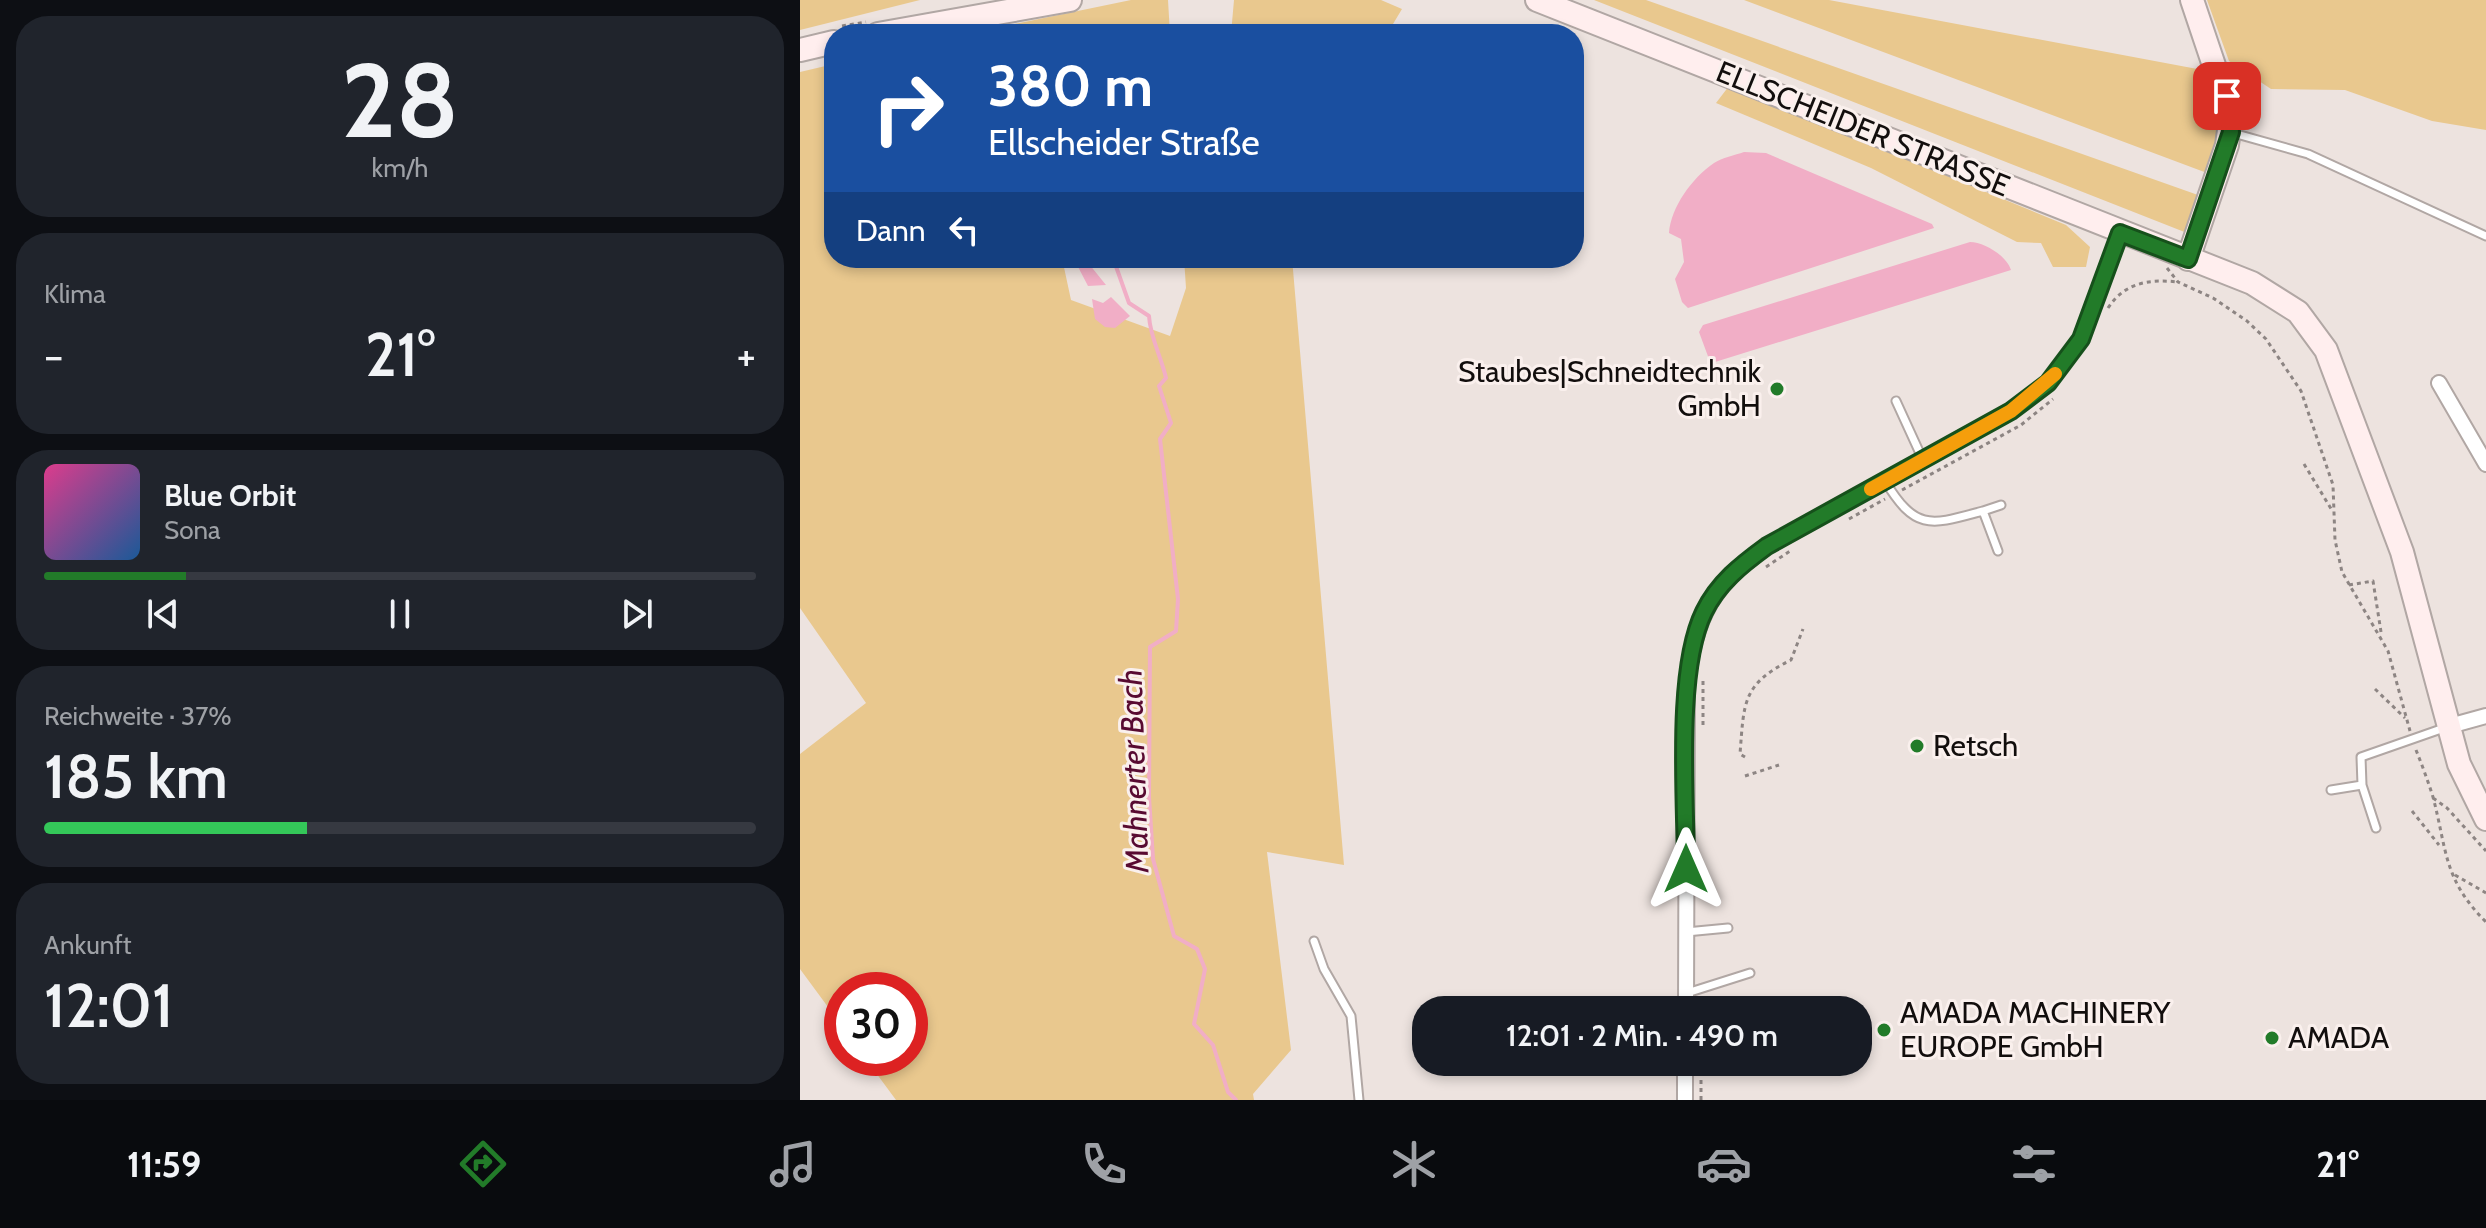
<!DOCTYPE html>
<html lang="de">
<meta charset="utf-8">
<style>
body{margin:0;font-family:Cabin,sans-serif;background:#20242c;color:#f1f3f6;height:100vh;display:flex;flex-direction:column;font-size:30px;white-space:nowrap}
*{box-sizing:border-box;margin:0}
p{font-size:26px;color:#9ea1a6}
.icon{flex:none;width:44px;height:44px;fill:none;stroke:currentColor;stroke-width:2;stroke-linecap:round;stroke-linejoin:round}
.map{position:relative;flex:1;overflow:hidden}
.details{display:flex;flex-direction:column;gap:16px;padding:16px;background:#0d0f14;width:800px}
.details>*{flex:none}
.banner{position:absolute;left:24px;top:24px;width:760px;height:244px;border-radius:32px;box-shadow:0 4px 12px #0003;background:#1a4fa0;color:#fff;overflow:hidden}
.speed{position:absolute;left:24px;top:972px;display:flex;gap:16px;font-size:40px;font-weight:700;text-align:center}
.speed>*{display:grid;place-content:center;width:104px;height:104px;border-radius:50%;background:#171b24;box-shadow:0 4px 12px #0003;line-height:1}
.speed .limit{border:12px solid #d22;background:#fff;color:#111}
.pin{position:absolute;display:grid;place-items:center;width:68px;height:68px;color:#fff;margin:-34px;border-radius:16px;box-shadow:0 4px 12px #0006}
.me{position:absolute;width:88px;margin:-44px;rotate:0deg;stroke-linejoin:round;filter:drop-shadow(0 0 6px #0008)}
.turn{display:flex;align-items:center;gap:28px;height:168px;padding:0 32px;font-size:36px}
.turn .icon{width:104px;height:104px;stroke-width:2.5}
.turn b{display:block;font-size:56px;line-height:68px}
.then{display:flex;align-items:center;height:76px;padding:0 32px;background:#0003;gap:16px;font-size:30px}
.big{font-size:60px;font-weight:600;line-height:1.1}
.details .card{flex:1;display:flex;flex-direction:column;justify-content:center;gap:12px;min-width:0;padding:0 28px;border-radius:32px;background:#20242c}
.details .dial{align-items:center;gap:0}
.dial b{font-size:104px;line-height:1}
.song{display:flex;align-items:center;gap:24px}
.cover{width:96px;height:96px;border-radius:12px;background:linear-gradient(135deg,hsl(330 70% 55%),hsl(210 70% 35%))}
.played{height:8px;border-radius:4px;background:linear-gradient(90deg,#227b29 20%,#363941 20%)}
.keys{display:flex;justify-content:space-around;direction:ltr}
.heat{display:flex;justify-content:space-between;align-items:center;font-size:44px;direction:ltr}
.charge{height:12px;border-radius:6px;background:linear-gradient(90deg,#34c759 37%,#363941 0)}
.trip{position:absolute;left:612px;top:996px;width:460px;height:80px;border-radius:32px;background:#171b24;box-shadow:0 4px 12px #0003;font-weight:600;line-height:80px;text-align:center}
.tab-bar{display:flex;height:128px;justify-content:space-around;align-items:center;background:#090b0e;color:#9ea1a6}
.tab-bar .icon{width:56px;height:56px}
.tab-bar .current{color:#227b29}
.tab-bar b{font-size:36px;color:#f1f3f6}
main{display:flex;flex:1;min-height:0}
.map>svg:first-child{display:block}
</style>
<main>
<section class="details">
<div class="card dial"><b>28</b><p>km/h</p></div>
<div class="card"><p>Klima</p>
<div class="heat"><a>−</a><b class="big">21°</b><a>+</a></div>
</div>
<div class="card">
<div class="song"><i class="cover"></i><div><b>Blue Orbit</b><p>Sona</p></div></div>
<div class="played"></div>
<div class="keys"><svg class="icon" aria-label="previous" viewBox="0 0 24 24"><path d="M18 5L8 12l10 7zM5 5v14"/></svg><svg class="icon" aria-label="pause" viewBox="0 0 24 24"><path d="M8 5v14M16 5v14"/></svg><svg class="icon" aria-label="next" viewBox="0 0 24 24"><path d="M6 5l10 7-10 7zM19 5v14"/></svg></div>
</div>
<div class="card"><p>Reichweite · 37%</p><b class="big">185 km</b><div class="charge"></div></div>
<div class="card"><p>Ankunft</p><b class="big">12:01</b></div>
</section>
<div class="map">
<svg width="1686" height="1100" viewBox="0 0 1686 1100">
<rect width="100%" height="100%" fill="#ede3df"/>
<path fill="#e9c88e" d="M0 0H120L0 30Z
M331 0H368L370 34H166Z
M434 0H581L602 9 587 34H431Z
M794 0H846L1398 195 1387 233Z
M944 0H1029L1408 71 1423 114 1407 173Z
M1407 0H1686V130L1632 121 1545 90 1471 89 1429 61Z
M34 64V258H262L271 300 370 336 386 288 384 258H492L544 865 467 852 491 1050 453 1094 454 1100H96L65 1058H110V990H42V1026L0 969V754L66 703 0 608V72Z
M929 86 1266 225 1290 247 1286 267H1253L1241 243 1217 242 1071 168 916 103Z"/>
<path fill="#f1aec6" d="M944 152 966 153 1132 224 1134 228 888 308 882 302 875 279 884 262 881 239 869 233C871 207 892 178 914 163 922 158 935 155 944 152Z
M1170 242C1184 242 1207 256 1211 270L915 362 909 359 899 332 903 325Z
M279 259H285L306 285 288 286 276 263Z
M311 297 330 316 315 328 305 327 295 319 292 299 303 303Z"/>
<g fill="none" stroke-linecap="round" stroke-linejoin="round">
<path stroke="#f1aec6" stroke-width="4" d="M313 258 329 303 349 316C350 337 361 356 366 378L359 386 371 423 360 439 378 599 376 631 350 647 349 797 353 859 374 936 397 949 405 969 394 1024 413 1045 428 1092 436 1100"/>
<g stroke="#b1a7a4" stroke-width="11">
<path id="lane" d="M1433 133 1508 154 1686 236
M1096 401 1123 460
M1085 481C1116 532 1131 525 1183 511L1198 551
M1183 511 1201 505
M1531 790 1562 785
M1576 828 1562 785 1561 757 1644 728
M886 932 928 928
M514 941 524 969 551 1016 559 1100
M887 993 950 973"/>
</g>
<g stroke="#b1a7a4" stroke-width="18">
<path id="street" d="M1639 383 1686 464
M1646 727 1686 716
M886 1010 887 682C895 616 914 584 967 546L1211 411 1248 383 1281 339 1320 233
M885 1100V1062"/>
</g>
<g stroke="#b1a7a4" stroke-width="26">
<path id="secondary" d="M737 0 1452 283 1498 312 1526 350 1602 552 1659 764 1686 819
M78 34 270 0
M0 50 34 42
M1388 259 1427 145 1431 116 1392 0"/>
</g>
<path stroke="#8d8583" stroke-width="3" stroke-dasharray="4 4" stroke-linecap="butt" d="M42 26 66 22
M1367 268 1378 282 1413 298 1447 321 1466 339 1501 391 1533 485 1535 540 1542 572 1588 651 1610 731
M1308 308C1325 282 1350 279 1378 282
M1504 464 1533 512
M1102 490 1221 425 1253 399
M1049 519 1085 499
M966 567 990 551
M1549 585 1573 581 1581 632
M1575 689 1605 718
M903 725V680
M1616 750C1622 765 1628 781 1633 797 1647 850 1643 879 1686 922
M945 757 940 754C944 703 942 684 991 660L1003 629
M945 776 979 765
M1633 798 1647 808 1686 851
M1612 811 1639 845
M1655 875 1686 893
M901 1100V1062"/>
<use href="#lane" stroke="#fff" stroke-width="7"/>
<use href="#street" stroke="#fff" stroke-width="14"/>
<use href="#secondary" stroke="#fee" stroke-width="22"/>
</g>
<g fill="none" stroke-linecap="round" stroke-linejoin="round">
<g stroke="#16501b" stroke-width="20">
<path id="route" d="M886 869C886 801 875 671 904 612 918 583 941 565 967 546L1211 411 1248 383 1281 339 1320 233 1388 259 1431 132 1427 96"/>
</g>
<use href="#route" stroke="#227b29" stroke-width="14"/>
<path stroke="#f59e0b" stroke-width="14" d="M1071 489 1211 411 1255 374"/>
</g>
<g fill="#227b29" stroke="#faf0ed" stroke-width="3">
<circle cx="977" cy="389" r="8"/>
<circle cx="1117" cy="746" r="8"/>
<circle cx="1084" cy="1030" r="8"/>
<circle cx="1472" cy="1038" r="8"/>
</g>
<g text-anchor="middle" stroke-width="6" stroke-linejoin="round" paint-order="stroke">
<g font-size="30" fill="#120e0d" stroke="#faf0ed">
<text transform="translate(1063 129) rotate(22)" y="10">ELLSCHEIDER STRASSE</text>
</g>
<g font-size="30" fill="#120e0d" stroke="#faf0ed" text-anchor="start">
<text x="961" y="382" text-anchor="end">Staubes|Schneidtechnik<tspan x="961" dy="34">GmbH</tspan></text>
<text x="1133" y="756">Retsch</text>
<text x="1100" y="1023">AMADA MACHINERY<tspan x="1100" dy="34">EUROPE GmbH</tspan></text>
<text x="1488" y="1048">AMADA</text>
</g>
<g font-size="32" font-style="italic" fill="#580a31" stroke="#faf0ed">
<text transform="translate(334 771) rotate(-92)" y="11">Mahnerter Bach</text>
</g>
</g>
</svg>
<div class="speed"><div class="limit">30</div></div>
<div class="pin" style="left:1427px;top:96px;background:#d93025"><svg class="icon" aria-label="arrive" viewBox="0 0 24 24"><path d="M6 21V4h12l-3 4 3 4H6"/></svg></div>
<svg class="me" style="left:886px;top:869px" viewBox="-20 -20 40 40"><path d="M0-17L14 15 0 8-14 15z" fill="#227b29" stroke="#fff" stroke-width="4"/></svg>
<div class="trip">12:01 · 2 Min. · 490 m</div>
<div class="banner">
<div class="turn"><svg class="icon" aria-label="right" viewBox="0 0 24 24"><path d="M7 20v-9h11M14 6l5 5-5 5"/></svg><div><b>380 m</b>Ellscheider Straße</div></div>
<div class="then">Dann<svg class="icon" aria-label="left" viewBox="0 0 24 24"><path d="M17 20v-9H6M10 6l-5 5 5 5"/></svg></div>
</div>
</div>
</main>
<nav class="tab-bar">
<b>11:59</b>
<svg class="icon current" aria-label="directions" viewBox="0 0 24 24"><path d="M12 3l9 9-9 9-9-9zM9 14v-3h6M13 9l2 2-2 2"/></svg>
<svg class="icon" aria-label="music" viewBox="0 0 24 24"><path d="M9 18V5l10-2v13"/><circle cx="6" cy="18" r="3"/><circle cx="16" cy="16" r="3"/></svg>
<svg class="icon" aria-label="phone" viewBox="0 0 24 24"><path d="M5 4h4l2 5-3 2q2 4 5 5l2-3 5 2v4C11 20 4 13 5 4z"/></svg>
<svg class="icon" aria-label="climate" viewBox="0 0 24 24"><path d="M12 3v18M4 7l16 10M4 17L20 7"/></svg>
<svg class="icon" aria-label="car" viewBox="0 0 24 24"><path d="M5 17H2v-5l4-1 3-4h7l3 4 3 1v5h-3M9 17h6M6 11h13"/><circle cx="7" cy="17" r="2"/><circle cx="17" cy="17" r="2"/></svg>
<svg class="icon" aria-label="filters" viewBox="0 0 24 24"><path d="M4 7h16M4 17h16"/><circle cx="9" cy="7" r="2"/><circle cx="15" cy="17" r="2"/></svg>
<b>21°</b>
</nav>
